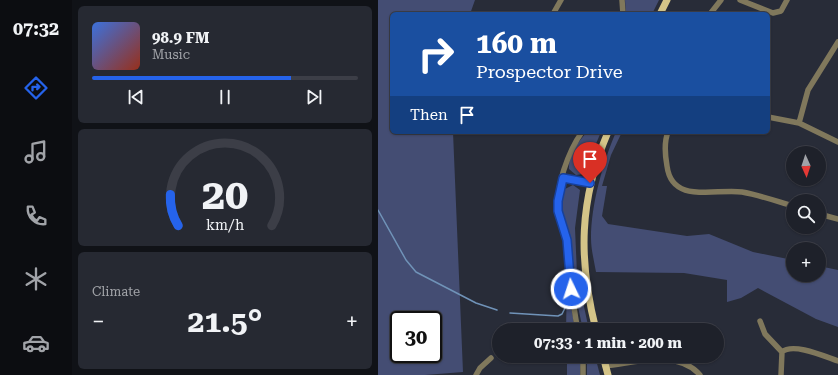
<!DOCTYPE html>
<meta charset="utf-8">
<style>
body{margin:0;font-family:"Roboto Serif",serif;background:#262932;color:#f1f3f6;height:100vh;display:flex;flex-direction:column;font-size:15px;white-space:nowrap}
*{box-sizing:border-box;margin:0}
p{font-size:13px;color:#a1a3a8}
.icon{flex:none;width:22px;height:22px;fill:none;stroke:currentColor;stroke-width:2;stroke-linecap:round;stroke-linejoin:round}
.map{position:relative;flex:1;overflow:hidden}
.side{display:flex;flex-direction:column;gap:6px;padding:6px;background:#101217;width:306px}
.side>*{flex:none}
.guide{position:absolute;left:12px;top:12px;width:380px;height:122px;border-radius:6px;box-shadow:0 1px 3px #0004,0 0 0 1px #3c3e47;background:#1a4fa0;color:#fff;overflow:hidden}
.needle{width:26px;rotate:177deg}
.buttons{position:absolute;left:408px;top:146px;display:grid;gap:8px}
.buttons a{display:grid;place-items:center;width:40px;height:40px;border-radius:50%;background:#1e212a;box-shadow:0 1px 3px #0004,0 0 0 1px #3c3e47;font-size:20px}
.speed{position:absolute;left:12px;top:311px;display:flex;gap:8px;font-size:20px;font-weight:700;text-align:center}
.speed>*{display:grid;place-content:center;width:52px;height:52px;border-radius:50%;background:#1e212a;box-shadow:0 1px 3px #0004,0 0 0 1px #3c3e47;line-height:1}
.speed .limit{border:2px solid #111;border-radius:6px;background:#fff;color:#111}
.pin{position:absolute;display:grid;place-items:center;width:34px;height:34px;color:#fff;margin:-41px -17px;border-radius:50% 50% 50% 0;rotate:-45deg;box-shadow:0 0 4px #0007}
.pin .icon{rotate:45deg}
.me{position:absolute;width:44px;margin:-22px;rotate:356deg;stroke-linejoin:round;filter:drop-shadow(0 0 3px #0008)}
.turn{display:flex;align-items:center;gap:14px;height:84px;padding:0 20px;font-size:18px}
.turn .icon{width:52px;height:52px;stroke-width:2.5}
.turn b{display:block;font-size:28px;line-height:34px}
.then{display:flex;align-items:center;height:38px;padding:0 20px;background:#0003;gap:8px;font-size:15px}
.big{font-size:30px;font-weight:700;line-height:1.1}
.side .widget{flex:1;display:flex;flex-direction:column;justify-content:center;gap:6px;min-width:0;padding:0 14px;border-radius:6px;background:#262932}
.side .dial{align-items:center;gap:0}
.dial svg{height:104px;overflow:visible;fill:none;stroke:#3c3e47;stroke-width:7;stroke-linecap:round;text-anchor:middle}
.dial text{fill:#f1f3f6;stroke:none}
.song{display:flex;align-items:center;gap:12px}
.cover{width:48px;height:48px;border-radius:6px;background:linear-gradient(135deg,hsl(220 70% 55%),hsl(10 70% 35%))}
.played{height:4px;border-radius:2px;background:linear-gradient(90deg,#2563eb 75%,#3c3e47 75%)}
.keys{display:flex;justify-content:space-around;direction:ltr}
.heat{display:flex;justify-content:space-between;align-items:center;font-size:22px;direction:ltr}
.trip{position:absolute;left:114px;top:323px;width:232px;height:40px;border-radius:20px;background:#1e212a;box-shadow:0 1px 3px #0004,0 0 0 1px #3c3e47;font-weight:700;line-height:40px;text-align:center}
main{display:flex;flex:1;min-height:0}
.menu{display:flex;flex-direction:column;width:72px;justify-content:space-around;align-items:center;background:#0c0d11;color:#a1a3a8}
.menu .icon{width:28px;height:28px}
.menu .on{color:#2563eb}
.menu b{font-size:18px;color:#f1f3f6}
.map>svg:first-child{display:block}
</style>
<main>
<nav class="menu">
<b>07:32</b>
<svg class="icon on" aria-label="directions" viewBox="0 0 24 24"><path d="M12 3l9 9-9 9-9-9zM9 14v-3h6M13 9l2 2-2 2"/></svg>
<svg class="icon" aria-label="music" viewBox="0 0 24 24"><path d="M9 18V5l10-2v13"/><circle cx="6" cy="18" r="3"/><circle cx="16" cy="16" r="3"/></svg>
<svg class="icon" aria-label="phone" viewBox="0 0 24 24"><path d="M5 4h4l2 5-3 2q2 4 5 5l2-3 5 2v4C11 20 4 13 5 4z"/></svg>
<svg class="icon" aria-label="climate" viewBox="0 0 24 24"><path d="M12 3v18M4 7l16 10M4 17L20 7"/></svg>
<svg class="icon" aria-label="car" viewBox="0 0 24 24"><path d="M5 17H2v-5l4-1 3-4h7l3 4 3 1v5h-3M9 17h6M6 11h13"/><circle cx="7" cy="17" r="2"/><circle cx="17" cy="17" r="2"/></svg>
</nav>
<section class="side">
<div class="widget">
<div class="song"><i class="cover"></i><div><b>98.9 FM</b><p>Music</p></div></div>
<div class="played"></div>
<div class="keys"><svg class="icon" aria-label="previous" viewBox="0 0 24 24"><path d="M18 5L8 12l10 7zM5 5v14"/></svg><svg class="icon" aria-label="pause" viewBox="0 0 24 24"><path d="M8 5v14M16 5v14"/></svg><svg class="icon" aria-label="next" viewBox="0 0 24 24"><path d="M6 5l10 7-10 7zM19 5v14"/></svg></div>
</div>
<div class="widget dial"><svg viewBox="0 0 100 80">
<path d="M14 69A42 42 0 1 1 86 69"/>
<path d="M14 69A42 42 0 0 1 8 45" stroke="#2563eb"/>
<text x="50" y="56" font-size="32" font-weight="700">20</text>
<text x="50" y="72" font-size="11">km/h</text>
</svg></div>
<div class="widget"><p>Climate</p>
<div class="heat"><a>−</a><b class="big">21.5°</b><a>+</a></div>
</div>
</section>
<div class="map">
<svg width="460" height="375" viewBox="0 0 460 375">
<rect width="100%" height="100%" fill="#282c38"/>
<path fill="#444d73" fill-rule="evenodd" d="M0 0H97L92 14H14V132H75L85 372 47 375H0ZM21 320H55V354H21Z
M247 0H281L274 14H248Z
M209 132H223L205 174 198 175 191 169C190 155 200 142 209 132Z
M238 132H244L233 155 224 186H229L224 216 230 224 309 236 331 234 375 252 415 260V275H441V266L460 270V327L438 319 380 288 363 298 349 302V280L306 273 218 272C216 261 213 249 213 238 213 205 225 162 238 132Z
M195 185 202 190 197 228 199 274 211 330H205L199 302 194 251 184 211V194L187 189Z
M189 281 197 330H188Z
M189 356H203L202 375H189Z
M209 356H217L222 375H209Z"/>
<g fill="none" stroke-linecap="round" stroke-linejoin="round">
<path stroke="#7093b8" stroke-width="1.5" d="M0 210 28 260 38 272 98 303 119 310
M132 313 180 316 184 314 190 302"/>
<path stroke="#80785c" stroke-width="5.5" d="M244 0 245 14
M362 0 395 13 403 11 409 0
M175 14 183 0
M332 14 343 0
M390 117 421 123 460 142
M421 123 430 90 460 42
M290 132C286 142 287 155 289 166 294 205 338 188 364 192 381 195 398 201 415 206
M185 178 212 183
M441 214 460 219
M382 321 387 334 404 352
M200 330C194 304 193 278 191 251 189 237 184 226 181 212 176 189 191 150 204 132
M404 352C415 342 448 357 460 361
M227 366C257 363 300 349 322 375
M98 375 102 368 113 358
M205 375V356
M403 375 404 352"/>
<path stroke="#d4c488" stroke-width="7" d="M282 14 289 0
M218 330C200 259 201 200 230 132
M225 356 230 375"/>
</g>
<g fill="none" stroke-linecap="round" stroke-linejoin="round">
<g stroke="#184099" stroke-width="10">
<path id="route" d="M193 289 189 240 180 211V201L185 178 212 183"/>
</g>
<use href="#route" stroke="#2563eb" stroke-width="7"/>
</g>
</svg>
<div class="buttons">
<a><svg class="needle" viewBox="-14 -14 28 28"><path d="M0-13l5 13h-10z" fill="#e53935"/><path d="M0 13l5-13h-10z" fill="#a1a3a8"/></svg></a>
<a><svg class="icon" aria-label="search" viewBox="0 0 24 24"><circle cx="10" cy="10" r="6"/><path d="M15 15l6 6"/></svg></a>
<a>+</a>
</div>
<div class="speed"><div class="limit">30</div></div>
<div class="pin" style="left:212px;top:183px;background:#d93025"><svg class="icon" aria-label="arrive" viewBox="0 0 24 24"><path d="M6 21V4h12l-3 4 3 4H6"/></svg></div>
<svg class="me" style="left:193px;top:289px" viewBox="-20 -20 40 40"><circle r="17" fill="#2563eb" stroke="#fff" stroke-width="3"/><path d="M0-11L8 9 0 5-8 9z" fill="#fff"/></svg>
<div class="trip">07:33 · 1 min · 200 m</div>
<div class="guide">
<div class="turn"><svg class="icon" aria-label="right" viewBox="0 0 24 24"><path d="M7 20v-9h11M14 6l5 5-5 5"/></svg><div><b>160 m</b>Prospector Drive</div></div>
<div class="then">Then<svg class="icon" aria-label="arrive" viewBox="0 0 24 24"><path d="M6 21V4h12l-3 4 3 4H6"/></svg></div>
</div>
</div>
</main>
